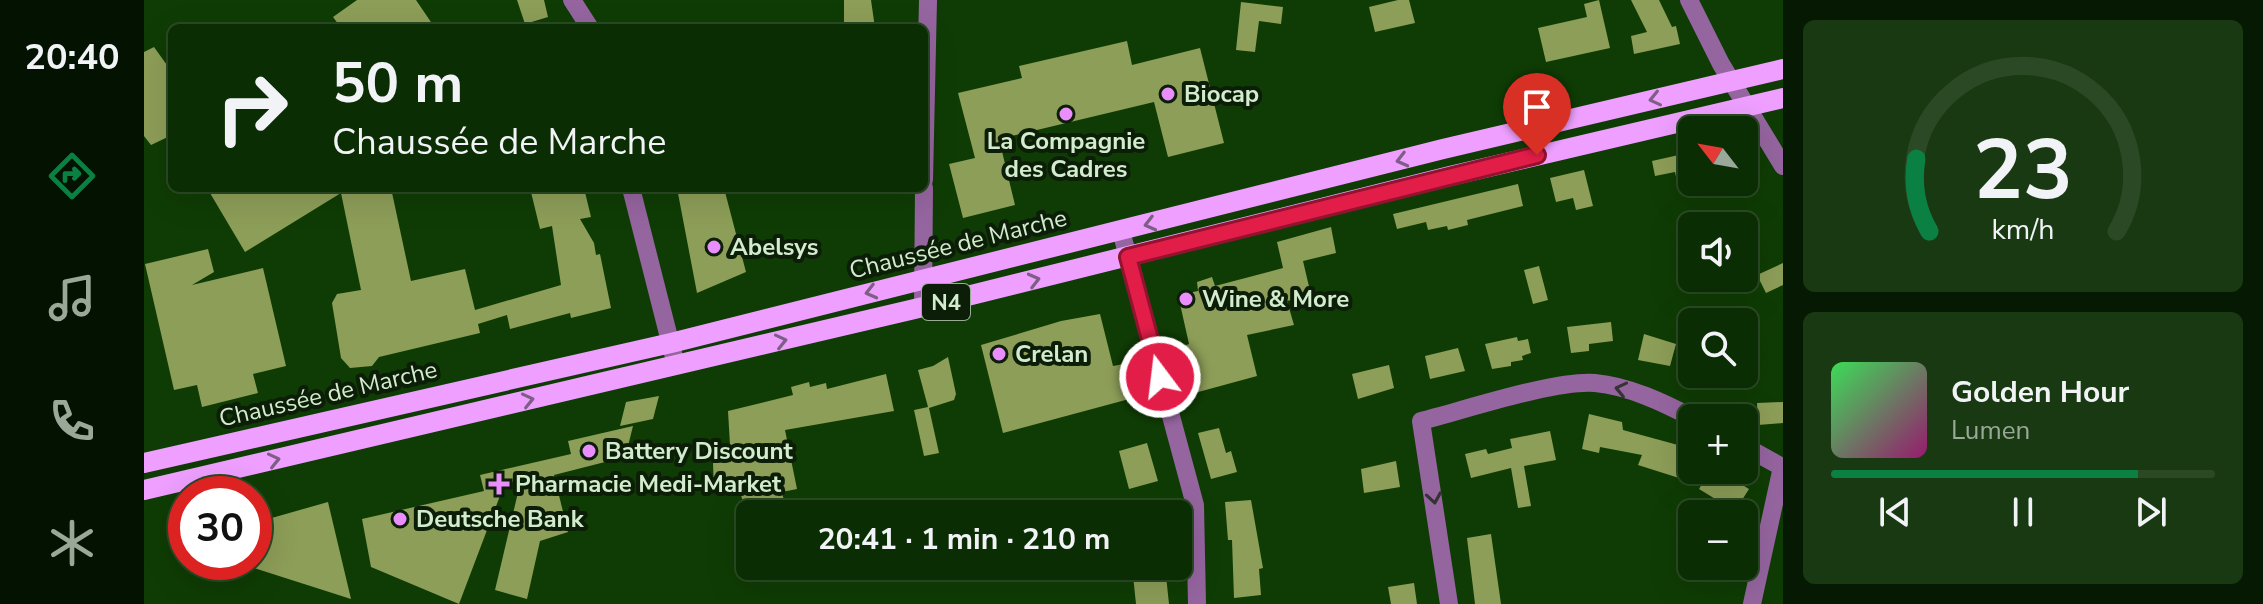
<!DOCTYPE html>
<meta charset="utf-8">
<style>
body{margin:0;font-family:"Nunito Sans",sans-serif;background:#193912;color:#f1f3f6;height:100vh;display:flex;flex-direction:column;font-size:30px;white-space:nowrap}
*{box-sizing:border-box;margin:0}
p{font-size:26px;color:#9aa89a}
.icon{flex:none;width:44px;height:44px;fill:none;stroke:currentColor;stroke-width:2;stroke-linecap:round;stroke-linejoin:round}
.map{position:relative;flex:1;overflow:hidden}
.sheet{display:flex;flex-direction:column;gap:20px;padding:20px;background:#061902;width:480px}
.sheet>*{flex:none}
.top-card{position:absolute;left:24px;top:24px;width:760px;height:168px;border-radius:12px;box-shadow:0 8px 32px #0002,0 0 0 2px #2b4925;background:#0b2d03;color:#f1f3f6;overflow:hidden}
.needle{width:52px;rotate:301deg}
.tools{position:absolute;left:1534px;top:116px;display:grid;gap:16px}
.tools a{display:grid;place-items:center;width:80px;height:80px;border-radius:12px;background:#0b2d03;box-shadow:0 8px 32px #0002,0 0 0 2px #2b4925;font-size:40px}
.speed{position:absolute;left:24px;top:476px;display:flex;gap:16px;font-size:40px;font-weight:700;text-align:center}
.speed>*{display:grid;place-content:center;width:104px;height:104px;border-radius:50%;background:#0b2d03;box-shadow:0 8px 32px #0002,0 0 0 2px #2b4925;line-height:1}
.speed .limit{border:12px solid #d22;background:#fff;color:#111}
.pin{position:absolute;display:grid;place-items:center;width:68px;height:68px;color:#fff;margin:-82px -34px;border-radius:50% 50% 50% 0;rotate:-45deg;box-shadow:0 0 8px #0007}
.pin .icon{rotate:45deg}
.me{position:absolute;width:88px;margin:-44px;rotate:345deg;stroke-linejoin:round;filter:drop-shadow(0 0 6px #0008)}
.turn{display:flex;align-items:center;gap:28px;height:168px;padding:0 32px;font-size:36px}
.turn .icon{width:104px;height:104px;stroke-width:2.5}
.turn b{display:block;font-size:56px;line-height:68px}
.sheet .card{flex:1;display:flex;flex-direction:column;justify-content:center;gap:12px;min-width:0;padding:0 28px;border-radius:12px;background:#193912}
.sheet .dial{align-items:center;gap:0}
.dial svg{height:208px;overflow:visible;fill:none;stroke:#2b4925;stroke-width:7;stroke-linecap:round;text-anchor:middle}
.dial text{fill:#f1f3f6;stroke:none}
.song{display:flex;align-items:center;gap:24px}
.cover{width:96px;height:96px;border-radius:12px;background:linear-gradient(135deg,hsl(130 70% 55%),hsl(320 70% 35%))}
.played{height:8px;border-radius:4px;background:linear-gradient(90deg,#0b8043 80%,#2b4925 80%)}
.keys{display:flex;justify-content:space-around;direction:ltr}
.trip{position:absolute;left:592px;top:500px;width:456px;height:80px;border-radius:12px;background:#0b2d03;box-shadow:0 8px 32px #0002,0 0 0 2px #2b4925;font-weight:700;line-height:80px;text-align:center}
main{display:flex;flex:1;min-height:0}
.tab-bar{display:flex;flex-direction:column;width:144px;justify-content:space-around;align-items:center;background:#041201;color:#9aa89a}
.tab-bar .icon{width:56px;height:56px}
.tab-bar .selected{color:#0b8043}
.tab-bar b{font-size:36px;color:#f1f3f6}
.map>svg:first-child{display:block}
</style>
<main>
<nav class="tab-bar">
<b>20:40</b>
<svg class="icon selected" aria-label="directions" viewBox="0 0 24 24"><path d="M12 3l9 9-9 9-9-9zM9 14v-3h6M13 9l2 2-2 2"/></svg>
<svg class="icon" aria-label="music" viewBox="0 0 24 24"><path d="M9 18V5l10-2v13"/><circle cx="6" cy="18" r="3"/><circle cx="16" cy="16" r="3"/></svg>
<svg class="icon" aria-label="phone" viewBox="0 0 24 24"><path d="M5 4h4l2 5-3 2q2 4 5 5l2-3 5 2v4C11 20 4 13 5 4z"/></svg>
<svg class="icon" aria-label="climate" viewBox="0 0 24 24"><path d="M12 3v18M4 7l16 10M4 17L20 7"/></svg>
</nav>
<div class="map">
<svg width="1639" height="604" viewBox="0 0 1639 604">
<rect width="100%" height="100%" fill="#0f3c04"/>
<path fill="#8d9e58" d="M213 0H272L291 28H197L189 17Z
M373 0H400L404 17 381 24Z
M700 0H727L731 28H700Z
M1254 0H1265L1271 23 1231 32 1225 7Z
M1455 0 1466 48 1402 62 1394 28 1443 17 1440 4Z
M1487 0H1515L1528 27 1532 26 1536 44 1490 54 1487 36 1503 32Z
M1097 2 1139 7 1137 24 1115 21 1111 52 1092 50Z
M983 41 988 65 1056 48 1080 143 1024 157 1010 102 855 139 871 205 819 218 805 164 831 158 814 93 878 78 875 66Z
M10 47 28 72V135L7 145 0 136V52Z
M1548 152V183L1534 186 1531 172 1511 176 1508 161Z
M1440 170 1449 206 1432 210 1429 198 1412 202 1406 178Z
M1374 184 1379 206 1323 220 1324 225 1304 230 1303 226 1284 230 1282 222 1253 229 1249 214Z
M63 188H247L267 281 321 269 331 310 417 285 408 226 396 229 386 188H440L447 217 436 219 450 243 452 255 456 254 467 308 427 318 426 313 366 329 363 315 334 324 336 333 235 357 228 366 206 368 197 358 188 303 193 294 217 290 197 193 101 252Z
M533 188H580L602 272 553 293Z
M1187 227 1192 253 1159 261 1167 295 1143 301 1150 325 1103 335 1113 376 1047 394 1034 348 1045 344 1034 295 1054 291 1053 282 1068 277 1071 286 1139 268 1133 242Z
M64 249 70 272 48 285 119 268 142 366 109 374 114 393 58 407 53 385 30 390 1 264Z
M1639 263V285L1622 293 1613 275Z
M1395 266 1404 300 1389 304 1380 270Z
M956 314 969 366 980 364 989 398 859 433 837 345 917 321Z
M1467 322 1469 341 1445 344V351L1427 353 1423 327Z
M1500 334 1532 344 1526 366 1494 360Z
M1373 337 1374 341 1384 339 1387 353 1378 356 1379 360 1367 362V366L1348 369 1341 344Z
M1314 348 1321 371 1286 379 1281 356Z
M804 357 812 394 810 400 785 408 795 453 780 456 770 410 784 407 774 370 789 366Z
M1245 365 1250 388 1214 399 1208 374Z
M742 374 750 411 641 430 653 489 638 492 643 514H602L596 491H570L569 463 587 462 584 411 649 395 647 387 665 382 666 387 682 383 683 389Z
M515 396 509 419 476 426 482 402Z
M1639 402V423L1614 425 1613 403Z
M1445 414 1478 422 1479 430 1545 448 1535 478 1494 465 1498 455 1456 447 1455 453 1438 449Z
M489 426 483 450 461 443 465 461 410 475 424 532 396 541 383 599 351 590 376 484 362 480 315 604 227 567 218 519 340 491 336 475 427 454 424 441Z
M1075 428 1082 453 1087 451 1093 472 1067 479 1054 433Z
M1406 431 1412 460 1380 466 1387 506 1374 508 1367 468 1327 478 1321 454 1342 449 1344 454 1368 448 1366 439Z
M1003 443 1014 481 985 489 975 451Z
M1252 461 1256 487 1220 493 1217 469Z
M1566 470H1574L1605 489 1591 511 1555 489Z
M1107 500 1119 568 1115 569 1117 595 1090 598 1088 540H1084L1081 502Z
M184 502 193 540 207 599 110 568V523Z
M1347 534 1357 604H1331L1323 538Z
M988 566H1021L1025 604H992Z
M1270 583 1273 604H1247L1244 587Z"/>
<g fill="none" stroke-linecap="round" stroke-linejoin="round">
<path stroke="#95659f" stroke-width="18" d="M428 0 446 28
M1545 0 1577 64 1639 166
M780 180 784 0
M487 188 532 365
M977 231 1051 505 1053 604
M779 307 780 188
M1600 446 1638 467
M1305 604 1277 421C1321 410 1410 380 1451 383 1485 386 1520 403 1549 418
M1608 604 1638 467"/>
<path stroke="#ee9fff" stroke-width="20" d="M0 463 527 343 1299 149 1639 69
M0 490 779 307 1306 176 1639 98"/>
</g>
<defs><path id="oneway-chevron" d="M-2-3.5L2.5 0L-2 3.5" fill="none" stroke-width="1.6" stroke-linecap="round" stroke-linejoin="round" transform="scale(2)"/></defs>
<g stroke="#7d5e84">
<use href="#oneway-chevron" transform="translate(1511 99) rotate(167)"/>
<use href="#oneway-chevron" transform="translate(1258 160) rotate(166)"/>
<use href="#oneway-chevron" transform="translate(1006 224) rotate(166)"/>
<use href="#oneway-chevron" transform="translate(890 280) rotate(-14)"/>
<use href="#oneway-chevron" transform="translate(727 292) rotate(166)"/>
<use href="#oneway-chevron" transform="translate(637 341) rotate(-13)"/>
<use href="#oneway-chevron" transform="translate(384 400) rotate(-13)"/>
<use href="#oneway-chevron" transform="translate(130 460) rotate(-13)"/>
</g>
<g stroke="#353335">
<use href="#oneway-chevron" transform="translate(1477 389) rotate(-167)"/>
<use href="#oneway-chevron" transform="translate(1290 498) rotate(81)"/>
</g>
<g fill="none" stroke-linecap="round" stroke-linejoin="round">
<g stroke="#92132f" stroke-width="20">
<path id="route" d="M1016 377 984 257 1393 155"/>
</g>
<use href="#route" stroke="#e11d48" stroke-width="14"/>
</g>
<g fill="#ea8dfd" stroke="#0c1e08" stroke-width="3">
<circle cx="1024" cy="94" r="8"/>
<circle cx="922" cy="114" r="8"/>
<circle cx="570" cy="247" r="8"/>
<circle cx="1042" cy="299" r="8"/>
<circle cx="855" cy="354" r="8"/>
<circle cx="445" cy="451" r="8"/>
<path d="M351 472h8v8h8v8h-8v8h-8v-8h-8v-8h8z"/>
<circle cx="256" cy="519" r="8"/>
</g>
<g text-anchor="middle" stroke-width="8" stroke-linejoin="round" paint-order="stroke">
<rect fill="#0c1e08" stroke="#97ae93" stroke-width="2" x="778" y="284" width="48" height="36" rx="6"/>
<g font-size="22" font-weight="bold" fill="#d3ecce">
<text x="802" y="310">N4</text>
</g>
<g font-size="24" font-weight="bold" fill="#d3ecce" stroke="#0c1e08" text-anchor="start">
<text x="1040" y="102">Biocap</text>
<text x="922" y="149" text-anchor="middle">La Compagnie<tspan x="922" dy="28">des Cadres</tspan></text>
<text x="586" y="255">Abelsys</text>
<text x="1058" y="307">Wine &amp; More</text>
<text x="871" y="362">Crelan</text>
<text x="461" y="459">Battery Discount</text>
<text x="371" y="492">Pharmacie Medi-Market</text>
<text x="272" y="527">Deutsche Bank</text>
</g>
<g font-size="24" fill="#d3ecce" stroke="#0c1e08">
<text transform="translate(814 244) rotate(-14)" y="8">Chaussée de Marche</text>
<text transform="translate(184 394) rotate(-13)" y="8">Chaussée de Marche</text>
</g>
</g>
</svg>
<div class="tools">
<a><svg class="needle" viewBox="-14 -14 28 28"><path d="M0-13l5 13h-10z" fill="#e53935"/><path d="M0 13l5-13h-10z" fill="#9aa89a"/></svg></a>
<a><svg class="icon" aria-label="sound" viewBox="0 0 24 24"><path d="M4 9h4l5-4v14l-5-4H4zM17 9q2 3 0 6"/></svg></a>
<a><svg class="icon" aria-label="search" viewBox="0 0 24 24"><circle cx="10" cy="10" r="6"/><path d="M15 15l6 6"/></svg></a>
<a>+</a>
<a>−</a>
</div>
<div class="speed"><div class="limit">30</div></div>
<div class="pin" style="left:1393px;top:155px;background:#d93025"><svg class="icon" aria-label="arrive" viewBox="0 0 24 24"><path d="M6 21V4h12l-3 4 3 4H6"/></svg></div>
<svg class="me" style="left:1016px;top:377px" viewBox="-20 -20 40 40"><circle r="17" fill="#e11d48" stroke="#fff" stroke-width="3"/><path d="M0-11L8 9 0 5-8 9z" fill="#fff"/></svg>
<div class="trip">20:41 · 1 min · 210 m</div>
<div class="top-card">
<div class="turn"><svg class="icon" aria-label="right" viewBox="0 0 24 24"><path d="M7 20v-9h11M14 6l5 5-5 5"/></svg><div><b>50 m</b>Chaussée de Marche</div></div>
</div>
</div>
<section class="sheet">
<div class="card dial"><svg viewBox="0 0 100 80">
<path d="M14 69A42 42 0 1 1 86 69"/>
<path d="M14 69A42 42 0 0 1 9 41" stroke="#0b8043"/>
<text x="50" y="56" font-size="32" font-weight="700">23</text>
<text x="50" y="72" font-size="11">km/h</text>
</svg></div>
<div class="card">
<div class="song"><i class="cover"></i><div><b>Golden Hour</b><p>Lumen</p></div></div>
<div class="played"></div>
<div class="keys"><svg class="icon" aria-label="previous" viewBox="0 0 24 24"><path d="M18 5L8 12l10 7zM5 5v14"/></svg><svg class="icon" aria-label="pause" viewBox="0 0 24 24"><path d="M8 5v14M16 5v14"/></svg><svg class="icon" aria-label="next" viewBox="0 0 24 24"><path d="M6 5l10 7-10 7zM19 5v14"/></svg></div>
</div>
</section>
</main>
